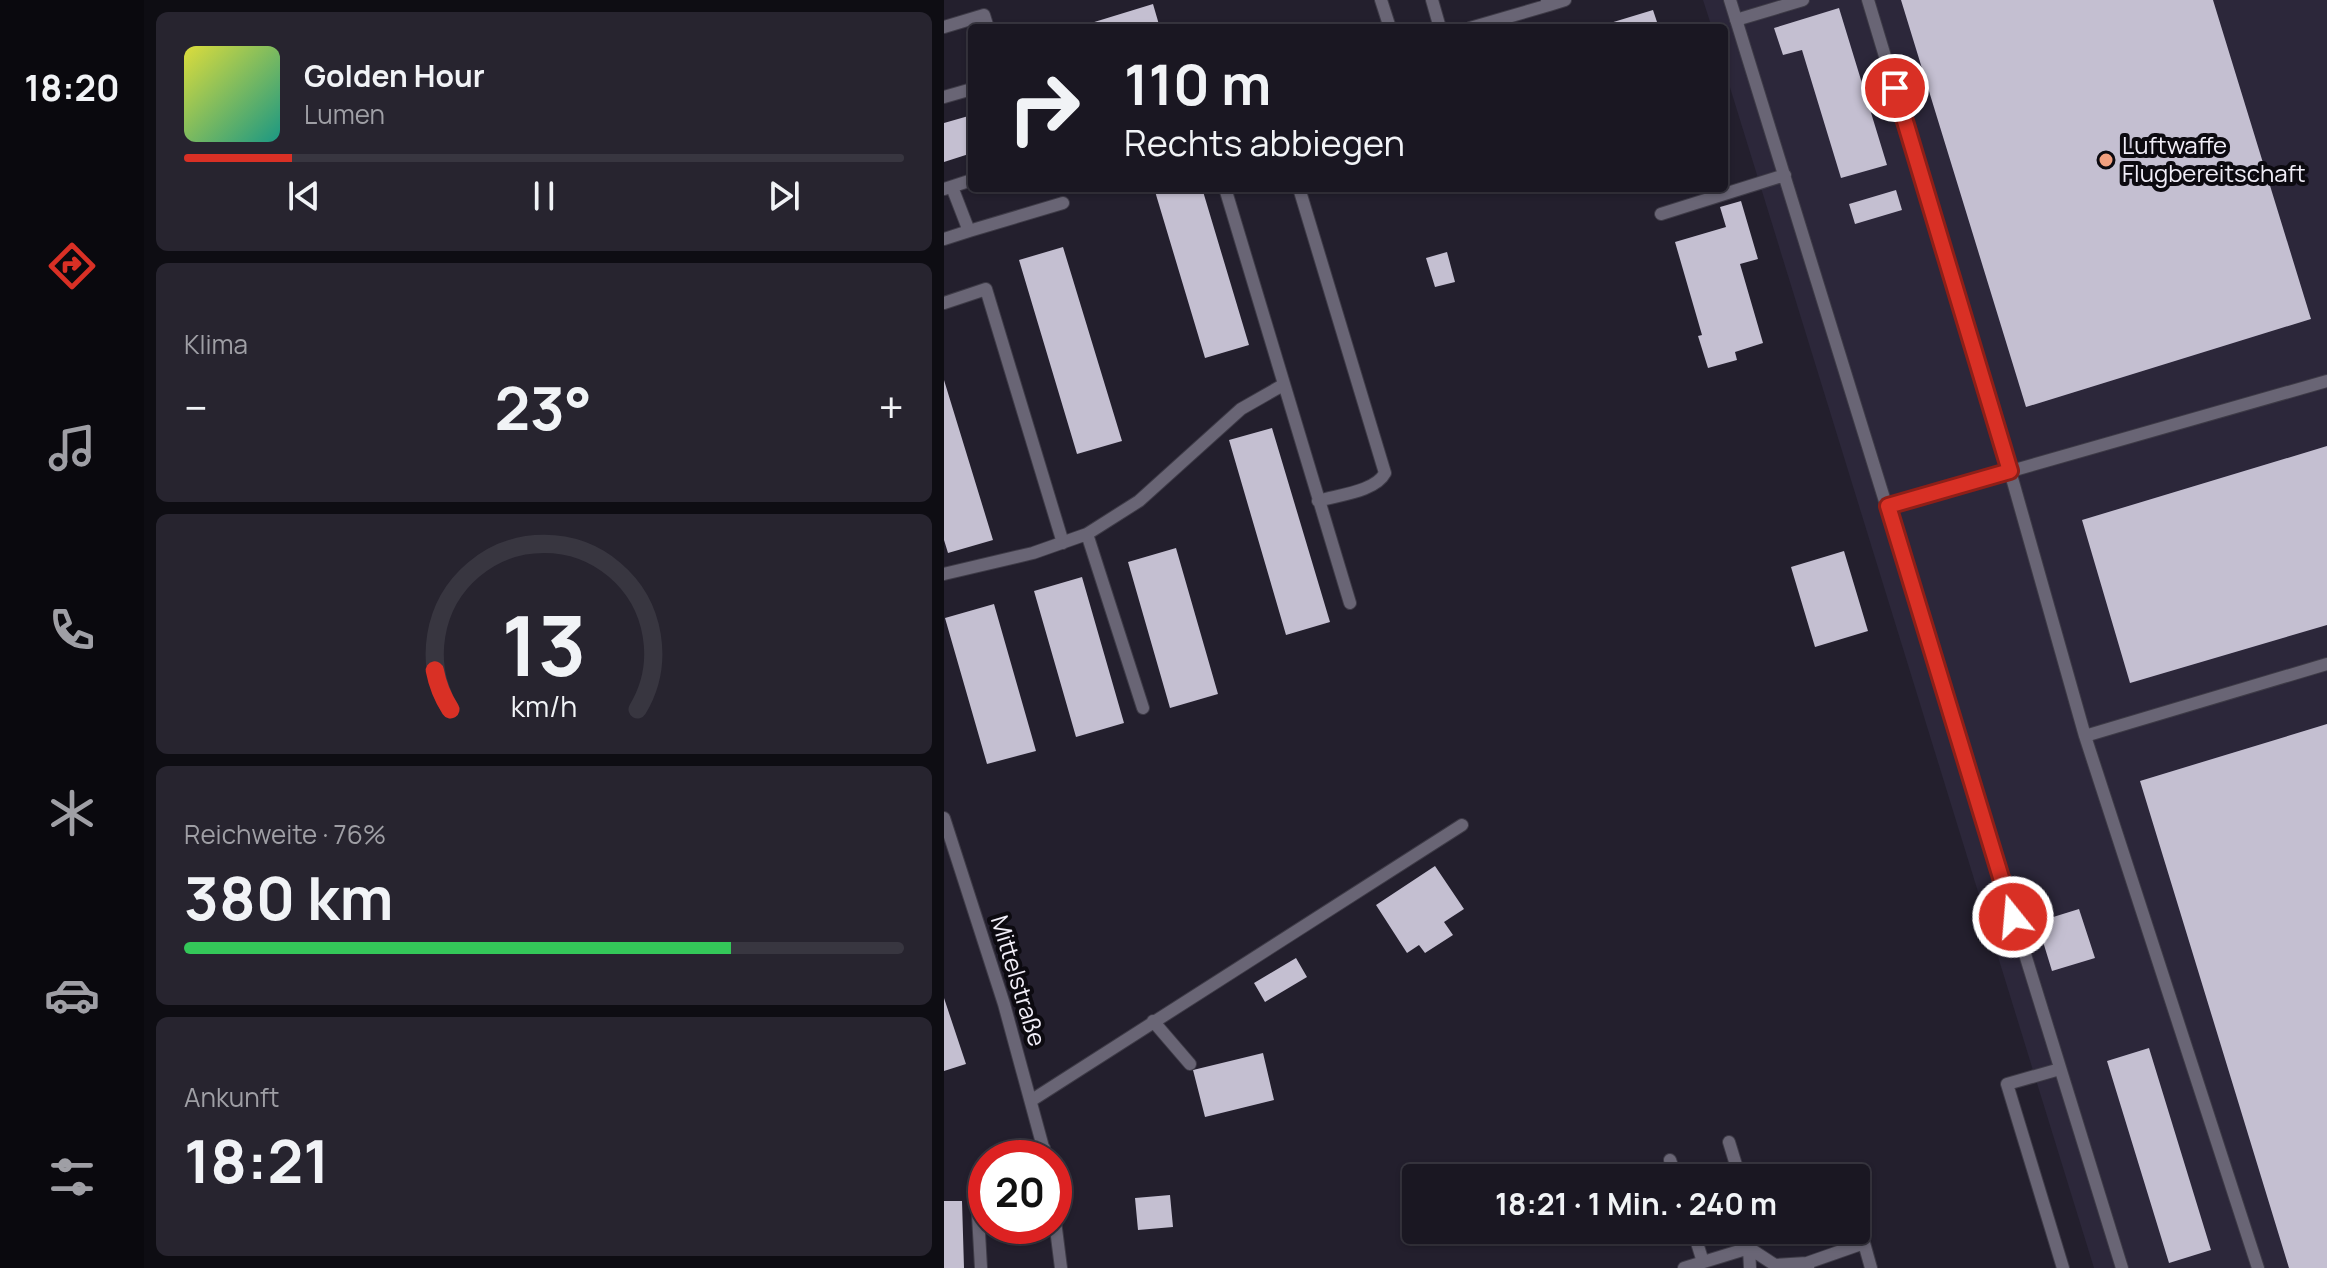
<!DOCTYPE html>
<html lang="de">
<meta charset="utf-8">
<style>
body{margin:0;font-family:Manrope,sans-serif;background:#27242f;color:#f1f3f6;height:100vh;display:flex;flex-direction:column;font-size:30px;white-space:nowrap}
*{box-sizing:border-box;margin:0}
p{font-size:26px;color:#9f9fa5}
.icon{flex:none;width:44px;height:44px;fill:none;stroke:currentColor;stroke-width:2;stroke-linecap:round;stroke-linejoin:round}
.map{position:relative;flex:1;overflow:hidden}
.sheet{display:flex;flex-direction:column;gap:12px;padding:12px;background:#0e0d13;width:800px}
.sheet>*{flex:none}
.guide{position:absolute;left:24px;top:24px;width:760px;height:168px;border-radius:8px;box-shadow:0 2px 6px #0004,0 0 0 2px #383640;background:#1a1722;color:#f1f3f6;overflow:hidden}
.speed{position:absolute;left:24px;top:1140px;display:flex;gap:16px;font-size:40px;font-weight:700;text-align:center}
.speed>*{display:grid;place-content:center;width:104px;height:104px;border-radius:50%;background:#1a1722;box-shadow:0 2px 6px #0004,0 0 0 2px #383640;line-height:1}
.speed .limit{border:12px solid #d22;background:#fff;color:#111}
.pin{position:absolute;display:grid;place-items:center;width:68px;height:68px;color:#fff;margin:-34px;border:4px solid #fff;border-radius:50%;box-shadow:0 2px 8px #0007}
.me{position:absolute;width:88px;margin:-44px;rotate:343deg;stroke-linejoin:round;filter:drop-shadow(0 0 6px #0008)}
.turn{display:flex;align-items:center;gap:28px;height:168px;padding:0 24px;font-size:36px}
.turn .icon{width:104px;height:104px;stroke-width:2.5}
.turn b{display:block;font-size:56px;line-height:68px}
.big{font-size:60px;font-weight:700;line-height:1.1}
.sheet .tile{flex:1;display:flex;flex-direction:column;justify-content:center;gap:12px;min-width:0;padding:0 28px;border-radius:12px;background:#27242f}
.sheet .dial{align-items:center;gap:0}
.dial svg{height:208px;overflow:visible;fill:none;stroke:#383640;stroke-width:7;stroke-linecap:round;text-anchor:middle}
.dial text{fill:#f1f3f6;stroke:none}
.song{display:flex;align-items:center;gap:24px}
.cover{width:96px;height:96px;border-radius:12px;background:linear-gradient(135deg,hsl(60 70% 55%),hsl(170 70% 35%))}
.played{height:8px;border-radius:4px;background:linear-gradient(90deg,#d93025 15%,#383640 15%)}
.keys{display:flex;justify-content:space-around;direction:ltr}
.heat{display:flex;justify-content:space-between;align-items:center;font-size:44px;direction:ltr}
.charge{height:12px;border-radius:6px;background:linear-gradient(90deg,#34c759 76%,#383640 0)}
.trip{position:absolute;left:458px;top:1164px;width:468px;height:80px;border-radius:8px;background:#1a1722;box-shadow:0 2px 6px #0004,0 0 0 2px #383640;font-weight:700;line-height:80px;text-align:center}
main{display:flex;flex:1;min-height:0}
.tab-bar{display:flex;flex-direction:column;width:144px;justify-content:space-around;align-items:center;background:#0a090e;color:#9f9fa5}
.tab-bar .icon{width:56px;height:56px}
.tab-bar .current{color:#d93025}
.tab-bar b{font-size:36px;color:#f1f3f6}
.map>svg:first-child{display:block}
</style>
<main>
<nav class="tab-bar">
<b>18:20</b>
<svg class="icon current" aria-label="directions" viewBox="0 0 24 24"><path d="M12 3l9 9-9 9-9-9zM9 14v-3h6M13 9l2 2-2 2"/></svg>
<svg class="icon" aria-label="music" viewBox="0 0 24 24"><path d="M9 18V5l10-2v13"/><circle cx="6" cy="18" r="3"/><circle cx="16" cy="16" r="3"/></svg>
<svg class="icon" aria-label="phone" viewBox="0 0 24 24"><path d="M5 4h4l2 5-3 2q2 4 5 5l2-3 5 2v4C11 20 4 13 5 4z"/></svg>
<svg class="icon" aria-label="climate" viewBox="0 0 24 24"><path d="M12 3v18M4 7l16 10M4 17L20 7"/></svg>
<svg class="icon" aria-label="car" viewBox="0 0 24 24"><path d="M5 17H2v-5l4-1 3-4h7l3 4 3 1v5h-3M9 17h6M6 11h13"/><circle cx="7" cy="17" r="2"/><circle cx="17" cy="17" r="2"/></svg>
<svg class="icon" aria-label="filters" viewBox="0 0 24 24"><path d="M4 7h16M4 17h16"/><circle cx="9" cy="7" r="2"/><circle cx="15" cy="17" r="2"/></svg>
</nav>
<section class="sheet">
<div class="tile">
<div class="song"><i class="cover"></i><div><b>Golden Hour</b><p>Lumen</p></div></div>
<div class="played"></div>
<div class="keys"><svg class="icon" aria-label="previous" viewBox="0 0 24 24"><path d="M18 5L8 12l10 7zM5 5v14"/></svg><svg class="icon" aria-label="pause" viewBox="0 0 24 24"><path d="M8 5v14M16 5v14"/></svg><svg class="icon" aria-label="next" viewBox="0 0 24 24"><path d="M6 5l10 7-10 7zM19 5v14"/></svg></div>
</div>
<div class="tile"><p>Klima</p>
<div class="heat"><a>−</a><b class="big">23°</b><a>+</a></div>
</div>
<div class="tile dial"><svg viewBox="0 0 100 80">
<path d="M14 69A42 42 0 1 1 86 69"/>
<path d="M14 69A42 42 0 0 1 8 54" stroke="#d93025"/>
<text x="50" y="56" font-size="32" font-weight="700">13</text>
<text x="50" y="72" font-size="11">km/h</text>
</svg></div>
<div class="tile"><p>Reichweite · 76%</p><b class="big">380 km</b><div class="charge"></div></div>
<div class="tile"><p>Ankunft</p><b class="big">18:21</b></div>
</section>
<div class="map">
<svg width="1383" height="1268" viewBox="0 0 1383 1268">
<rect width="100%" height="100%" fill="#231f2d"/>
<path fill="#2c273a" d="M759 0H1383V1268H1150L780 68V28H768Z"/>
<path fill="#c4bfd1" d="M957 0H1269L1367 319 1082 407Z
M209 4 216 28H134V27Z
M895 8 943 165 897 178 858 50 839 55 830 28Z
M709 10 715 28H653V27Z
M28 115V153L0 162V123Z
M210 188H258L305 345 261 358Z
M952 190 958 210 911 224 905 204Z
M797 201 814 259 796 264 819 343 791 352 793 360 764 368 754 336 758 335 731 242 782 227 776 207Z
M119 247 178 441 133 454 75 260Z
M503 252 511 282 491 287 482 258Z
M0 380 49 540 4 553 0 540Z
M328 428 386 622 342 635 285 440Z
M1383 446V625L1186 683 1138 520Z
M232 548 274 694 226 708 184 562Z
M900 551 924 631 871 647 847 567Z
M138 577 180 723 132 737 90 591Z
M50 604 92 751 43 764 1 618Z
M1383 724V1268H1345L1196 781Z
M491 866 520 909 500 922 509 935 481 953 475 945 463 953 432 905Z
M1135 909 1151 958 1108 971 1093 922Z
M352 958 363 977 321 1002 310 983Z
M0 998 22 1064 0 1071Z
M1205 1048 1267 1250 1225 1263 1163 1061Z
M319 1053 330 1100 261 1117 249 1070Z
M226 1195 229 1227 194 1230 191 1198Z
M0 1201H18L20 1268H0Z
M829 1230H879V1231L834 1245Z"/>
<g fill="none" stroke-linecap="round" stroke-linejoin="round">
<g stroke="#3e3b47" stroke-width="14">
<path id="lane" d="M437 0 446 28
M488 0 496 28
M603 0 605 5 621 0
M786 0 1178 1268
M924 0 1066 471 1141 736
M792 20 859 0
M0 27 40 15 44 28
M526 28 605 5
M0 97 28 89
M281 188 406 603
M355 188 441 473C431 492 393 495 374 501
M0 189 28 180
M717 214 841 175
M25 231 119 203
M0 239 25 231 8 187
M0 303 42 289 119 543
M944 506 1383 381
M143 534 199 708
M0 574 89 553 143 534 195 501 297 409 339 385
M0 818 60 1004 102 1158
M209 1021 246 1064
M1116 1069 1063 1084 1119 1268
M88 1100 518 825
M785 1142 796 1178
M72 1158 100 1148
M726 1160 732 1178
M110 1213 117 1268
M749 1230 759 1262
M863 1263 920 1243 927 1268
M37 1268 33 1197 42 1188
M740 1268 805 1248 808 1230
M806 1268 805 1248 831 1265 863 1263 864 1268
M1314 1268 1141 736 1383 664"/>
</g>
<use href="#lane" stroke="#696575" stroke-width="12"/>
</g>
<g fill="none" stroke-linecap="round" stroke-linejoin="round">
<g stroke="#8d1f18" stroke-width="20">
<path id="route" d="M951 88 1066 471 944 506 1069 917"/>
</g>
<use href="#route" stroke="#d93025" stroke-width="14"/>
</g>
<circle fill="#f2a07f" stroke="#0c0a10" stroke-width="3" cx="1162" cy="160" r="8"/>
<g text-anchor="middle" stroke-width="8" stroke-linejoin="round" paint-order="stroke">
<g font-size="24" fill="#f1eef8" stroke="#0c0a10" text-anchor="start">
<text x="1178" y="154">Luftwaffe<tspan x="1178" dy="28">Flugbereitschaft</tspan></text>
</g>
<g font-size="24" fill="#f1eef8" stroke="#0c0a10">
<text transform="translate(74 981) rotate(73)" y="8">Mittelstraße</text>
</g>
</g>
</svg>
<div class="speed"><div class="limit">20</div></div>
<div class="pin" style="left:951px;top:88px;background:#d93025"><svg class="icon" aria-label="arrive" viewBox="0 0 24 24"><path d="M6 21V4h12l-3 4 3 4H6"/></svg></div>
<svg class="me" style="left:1069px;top:917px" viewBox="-20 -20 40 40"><circle r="17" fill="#d93025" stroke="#fff" stroke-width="3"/><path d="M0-11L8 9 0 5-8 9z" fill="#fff"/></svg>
<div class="trip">18:21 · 1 Min. · 240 m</div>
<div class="guide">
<div class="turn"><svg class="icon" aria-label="right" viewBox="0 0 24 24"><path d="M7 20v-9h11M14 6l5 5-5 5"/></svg><div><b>110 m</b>Rechts abbiegen</div></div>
</div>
</div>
</main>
